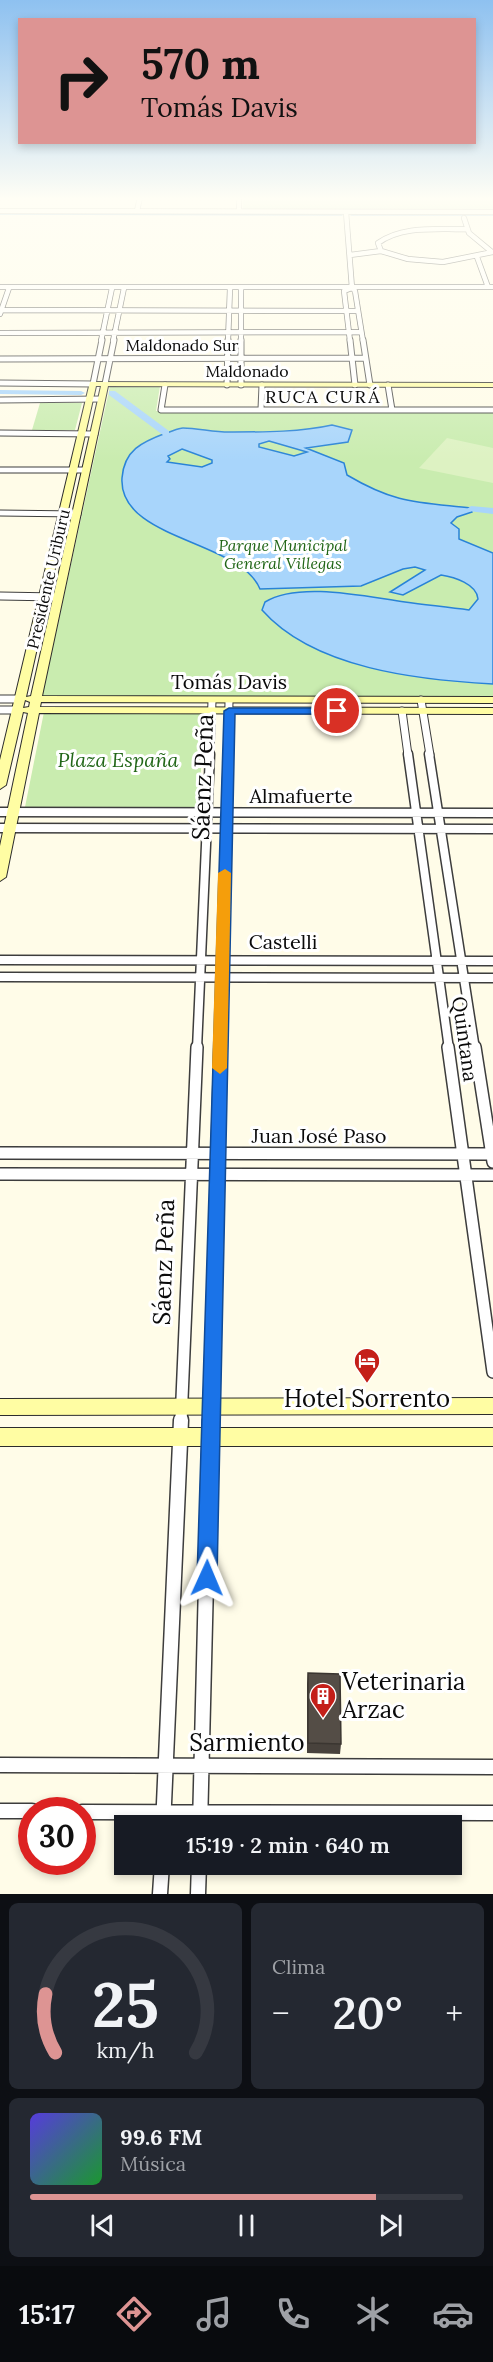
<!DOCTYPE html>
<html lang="es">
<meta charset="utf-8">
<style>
body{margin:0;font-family:Lora,serif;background:#242831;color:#f1f3f6;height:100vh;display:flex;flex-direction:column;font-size:22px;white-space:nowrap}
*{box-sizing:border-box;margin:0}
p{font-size:20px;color:#9ea1a6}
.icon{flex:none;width:33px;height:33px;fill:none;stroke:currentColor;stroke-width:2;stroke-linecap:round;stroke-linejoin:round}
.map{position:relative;height:1894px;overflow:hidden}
.sheet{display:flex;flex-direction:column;gap:9px;padding:9px;background:#0d0f14;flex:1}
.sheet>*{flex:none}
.hud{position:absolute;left:18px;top:18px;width:458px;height:126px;border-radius:0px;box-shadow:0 3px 9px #0003;background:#dd9493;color:#111;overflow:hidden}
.speed{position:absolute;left:18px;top:1797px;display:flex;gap:12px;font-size:30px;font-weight:700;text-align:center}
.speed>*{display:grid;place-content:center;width:78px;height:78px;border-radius:50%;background:#171b24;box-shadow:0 3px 9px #0003;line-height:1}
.speed .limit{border:9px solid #d22;background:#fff;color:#111}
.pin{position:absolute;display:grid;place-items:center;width:51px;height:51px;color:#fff;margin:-26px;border:3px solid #fff;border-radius:50%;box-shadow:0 2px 6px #0007}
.me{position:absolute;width:66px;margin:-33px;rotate:1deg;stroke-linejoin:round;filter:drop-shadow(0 0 4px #0008)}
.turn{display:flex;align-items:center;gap:21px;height:126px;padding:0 24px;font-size:27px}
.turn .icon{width:78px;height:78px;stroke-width:2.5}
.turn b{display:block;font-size:42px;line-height:51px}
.big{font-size:45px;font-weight:600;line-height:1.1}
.sheet .tile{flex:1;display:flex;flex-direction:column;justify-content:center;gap:9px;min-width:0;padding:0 21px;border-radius:9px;background:#242831}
.sheet .dial{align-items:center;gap:0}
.dial svg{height:156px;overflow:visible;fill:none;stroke:#363941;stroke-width:7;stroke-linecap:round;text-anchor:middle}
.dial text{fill:#f1f3f6;stroke:none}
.song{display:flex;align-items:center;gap:18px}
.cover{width:72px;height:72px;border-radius:9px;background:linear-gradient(135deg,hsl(250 70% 55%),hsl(130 70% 35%))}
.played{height:6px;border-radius:3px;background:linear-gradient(90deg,#dd9493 80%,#363941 80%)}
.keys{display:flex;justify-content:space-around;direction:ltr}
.heat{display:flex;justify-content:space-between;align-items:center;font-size:33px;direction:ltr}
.sheet .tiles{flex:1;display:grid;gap:9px;grid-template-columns:1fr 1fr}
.tile:last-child{grid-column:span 2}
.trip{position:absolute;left:114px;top:1815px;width:348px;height:60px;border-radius:0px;background:#171b24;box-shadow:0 3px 9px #0003;font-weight:600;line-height:60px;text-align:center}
.dock{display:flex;height:96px;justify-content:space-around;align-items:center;background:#090b0e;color:#9ea1a6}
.dock .icon{width:42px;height:42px}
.dock .on{color:#dd9493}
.dock b{font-size:27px;color:#f1f3f6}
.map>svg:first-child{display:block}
</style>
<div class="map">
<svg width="493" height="1894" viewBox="0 0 493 1894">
<rect width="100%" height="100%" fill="#fffce8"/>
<path fill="#c9ecaf" d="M243 197H493V211L243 210Z
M110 386H160L156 411H493V697H42Z
M40 403H82L75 430H32Z
M44 712 204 713 199 808 25 807Z"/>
<path fill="#ddf2c2" d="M447 438 493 448V483L419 468Z"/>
<path fill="#a8d5fb" stroke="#2983d7" stroke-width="1.5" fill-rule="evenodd" d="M332 425 352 430 348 442 306 448 344 463 347 475C396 504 417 502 471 508L472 512 457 517 451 523 459 529V539L493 553V684C419 680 314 669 262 610L265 602C299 581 367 597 405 602 427 605 448 607 469 610L478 599C477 584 454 577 441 575L403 595 390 592 425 570 415 567 403 569 361 586 260 589C240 540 118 540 122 478 124 450 142 442 166 433 171 432 178 428 183 428 199 428 216 433 233 432 265 432 301 432 332 425ZM269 441 307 452 294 456 259 447V444ZM182 449 212 460V463L202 467 167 462 170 459 168 456Z"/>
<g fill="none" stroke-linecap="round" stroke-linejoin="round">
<path stroke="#2983d7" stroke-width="1.5" d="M0 214 342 215
M351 215H493"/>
<path fill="#a8d5fb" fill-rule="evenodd" d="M0 390 81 391 85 393 81 395 0 394Z
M109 391H115L169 431V435H163L109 395Z
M471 506 493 508V514L468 511 467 509Z"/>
<g stroke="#3d3d3d" stroke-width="6">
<path id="street-far5" d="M239 197V211
M0 211 493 212
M137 211 140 197
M346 212 352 288 355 291 363 341
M464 218 469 233 492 252
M381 251 378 243C403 225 437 230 467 229
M350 255 381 251 408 259 443 262 493 252
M477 257 488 287
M0 287H493
M241 288V341
M0 310 358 311
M0 314 9 288
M0 333 361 332
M101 341 112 288
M113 341 124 288
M228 341 230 288
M350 341 344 291 352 288"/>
</g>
<g stroke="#3d3d3d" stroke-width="7">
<path id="street-far4" d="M241 340V385
M350 340 355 385
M363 340 370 385
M0 359 364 358
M0 383 93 384 102 340
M105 384 114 340
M165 385 161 410H493
M227 385 228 340
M388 385 392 410
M0 400 102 399
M261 409 262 385
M0 433 95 434
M0 470H86
M0 513 78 514"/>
</g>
<g stroke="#3d3d3d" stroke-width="9">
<path id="street-far3" d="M0 596 57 597
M0 699H19
M421 700 430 755
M0 710H16
M402 711 408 755
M210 755 212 701
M228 755 229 701"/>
</g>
<g stroke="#3d3d3d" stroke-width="11">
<path id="street-far2" d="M408 754 449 1049
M429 754 475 1049
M0 812 493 813
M0 828 493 829
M0 960 493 961
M0 977 493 978
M197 1049 210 754
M220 1049 228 754"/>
</g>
<g stroke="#3d3d3d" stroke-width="14">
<path id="street-far1" d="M448 1047 493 1372
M475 1047 493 1162
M0 1153 493 1154
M0 1174 493 1175
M181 1422 197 1047
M210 1422 220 1047"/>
</g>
<g stroke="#3d3d3d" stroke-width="17">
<path id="street" d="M0 1765 493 1767
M0 1811H32
M82 1812 493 1813
M163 1826 181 1420
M200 1826 210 1420
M160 1894 162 1864
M198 1894 199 1864"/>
</g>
<g stroke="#2c2c2c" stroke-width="2">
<path id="secondary" d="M90 382 493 383V387L108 386 42 696 493 697V703L41 702 40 707 493 708V714L39 713 6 877 0 881V846L28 713 23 712 6 785 0 789V760ZM96 386H101L31 696 26 697ZM25 700 30 702 29 707 23 708Z
M493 1398V1414L0 1415V1399Z
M0 1428H493V1446H0Z"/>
</g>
<use href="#street-far5" stroke="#fff" stroke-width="4.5"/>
<use href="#street-far4" stroke="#fff" stroke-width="5"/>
<use href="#street-far3" stroke="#fff" stroke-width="7"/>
<use href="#street-far2" stroke="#fff" stroke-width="8"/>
<use href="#street-far1" stroke="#fff" stroke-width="11"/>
<use href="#street" stroke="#fff" stroke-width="14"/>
<use href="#secondary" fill="#fffda3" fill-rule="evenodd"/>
</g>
<path fill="#48423c" d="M308 1673 341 1744 340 1754 307 1753V1684Z"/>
<path fill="#544d46" stroke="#3b3631" stroke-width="1.5" d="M308 1673 340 1674 341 1744 308 1743Z"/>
<linearGradient id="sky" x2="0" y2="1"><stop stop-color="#8ec1f0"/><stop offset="0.43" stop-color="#fffef5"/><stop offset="1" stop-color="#fffef5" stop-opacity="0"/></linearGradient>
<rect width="493" height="462" fill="url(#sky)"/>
<path fill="#1a73e8" stroke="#114b97" stroke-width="1.5" d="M229 708H337L343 711 337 714H235L217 1578 214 1585 207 1588 200 1585 197 1578 224 711Z"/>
<path fill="#f59e0b" d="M225 869 231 873 227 1068 220 1074 212 1068 218 873Z"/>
<defs>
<g id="hotel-pin" transform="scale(1.35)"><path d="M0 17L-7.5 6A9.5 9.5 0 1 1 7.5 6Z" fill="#c41f19" stroke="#fff"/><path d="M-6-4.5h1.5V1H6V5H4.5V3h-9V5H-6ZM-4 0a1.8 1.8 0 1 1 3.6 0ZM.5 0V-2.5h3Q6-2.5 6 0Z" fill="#fff"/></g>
<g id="building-pin" transform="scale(1.35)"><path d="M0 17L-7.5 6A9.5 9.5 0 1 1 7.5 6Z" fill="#c41f19" stroke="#fff"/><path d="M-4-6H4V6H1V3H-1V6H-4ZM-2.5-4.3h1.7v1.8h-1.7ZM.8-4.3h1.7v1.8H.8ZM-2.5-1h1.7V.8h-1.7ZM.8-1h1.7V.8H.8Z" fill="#fff"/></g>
</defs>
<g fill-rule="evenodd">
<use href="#hotel-pin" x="367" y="1361"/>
<use href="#building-pin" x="323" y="1696"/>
</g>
<g text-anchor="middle" stroke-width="6" stroke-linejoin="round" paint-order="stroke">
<g font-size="16" fill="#0a0a0a" stroke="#fff">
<text x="182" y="351">Maldonado Sur</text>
<text x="247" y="377">Maldonado</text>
<text transform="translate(48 579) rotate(-77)" y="6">Presidente Uriburu</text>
</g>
<g font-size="16" font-style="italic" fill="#216617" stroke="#fff">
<text x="283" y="551">Parque Municipal<tspan x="283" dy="18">General Villegas</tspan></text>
</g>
<g font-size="18" letter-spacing="1.5" fill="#0a0a0a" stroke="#fff">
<text x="323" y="403">RUCA CURÁ</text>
</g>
<g font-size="20" fill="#0a0a0a" stroke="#fff">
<text x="229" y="689">Tomás Davis</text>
<text x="301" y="803">Almafuerte</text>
<text x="283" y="949">Castelli</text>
<text transform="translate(465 1039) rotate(82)" y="7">Quintana</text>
<text x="319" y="1143">Juan José Paso</text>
</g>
<g font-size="20" font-style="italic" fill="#216617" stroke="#fff">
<text x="118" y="767">Plaza España</text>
</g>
<g font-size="24" fill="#0a0a0a" stroke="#fff">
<text transform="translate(203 777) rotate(-88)" y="8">Sáenz Peña</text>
<text transform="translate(164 1262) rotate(-88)" y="8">Sáenz Peña</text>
<text x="247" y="1751">Sarmiento</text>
</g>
<g font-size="24" fill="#0a0a0a" stroke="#fff">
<text x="367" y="1407">Hotel Sorrento</text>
<text x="342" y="1690" text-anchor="start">Veterinaria<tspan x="342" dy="28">Arzac</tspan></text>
</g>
</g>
</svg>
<div class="speed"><div class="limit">30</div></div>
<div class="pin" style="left:337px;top:711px;background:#d93025"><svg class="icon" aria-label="arrive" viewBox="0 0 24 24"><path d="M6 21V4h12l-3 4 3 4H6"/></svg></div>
<svg class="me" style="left:207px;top:1578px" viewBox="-20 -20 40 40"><path d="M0-17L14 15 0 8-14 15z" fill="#1a73e8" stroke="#fff" stroke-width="4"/></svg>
<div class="trip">15:19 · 2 min · 640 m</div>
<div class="hud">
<div class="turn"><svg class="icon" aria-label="right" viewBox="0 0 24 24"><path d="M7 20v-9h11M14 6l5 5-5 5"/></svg><div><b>570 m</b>Tomás Davis</div></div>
</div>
</div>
<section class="sheet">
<div class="tiles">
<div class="tile dial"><svg viewBox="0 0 100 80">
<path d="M14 69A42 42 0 1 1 86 69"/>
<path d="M14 69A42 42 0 0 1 9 39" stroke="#dd9493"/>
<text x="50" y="56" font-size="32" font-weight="700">25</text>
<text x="50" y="72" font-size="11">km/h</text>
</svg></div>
<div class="tile"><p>Clima</p>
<div class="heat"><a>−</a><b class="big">20°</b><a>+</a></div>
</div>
<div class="tile">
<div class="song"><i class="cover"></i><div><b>99.6 FM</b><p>Música</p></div></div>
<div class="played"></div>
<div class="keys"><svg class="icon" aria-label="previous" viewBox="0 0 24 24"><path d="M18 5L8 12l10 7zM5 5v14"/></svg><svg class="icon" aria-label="pause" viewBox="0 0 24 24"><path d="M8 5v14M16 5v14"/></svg><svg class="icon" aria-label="next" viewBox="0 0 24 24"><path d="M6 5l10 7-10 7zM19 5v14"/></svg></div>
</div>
</div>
</section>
<nav class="dock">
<b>15:17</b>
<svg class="icon on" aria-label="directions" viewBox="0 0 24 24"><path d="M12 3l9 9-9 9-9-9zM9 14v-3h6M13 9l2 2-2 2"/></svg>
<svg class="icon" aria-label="music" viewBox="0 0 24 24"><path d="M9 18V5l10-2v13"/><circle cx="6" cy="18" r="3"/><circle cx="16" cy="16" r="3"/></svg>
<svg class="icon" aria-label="phone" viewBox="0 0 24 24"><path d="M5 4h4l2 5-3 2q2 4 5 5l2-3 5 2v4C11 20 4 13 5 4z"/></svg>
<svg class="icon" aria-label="climate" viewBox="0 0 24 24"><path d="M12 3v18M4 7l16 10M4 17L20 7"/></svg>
<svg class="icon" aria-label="car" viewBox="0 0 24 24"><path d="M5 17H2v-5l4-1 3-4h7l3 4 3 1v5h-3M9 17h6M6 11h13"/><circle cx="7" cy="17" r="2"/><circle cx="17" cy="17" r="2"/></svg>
</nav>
